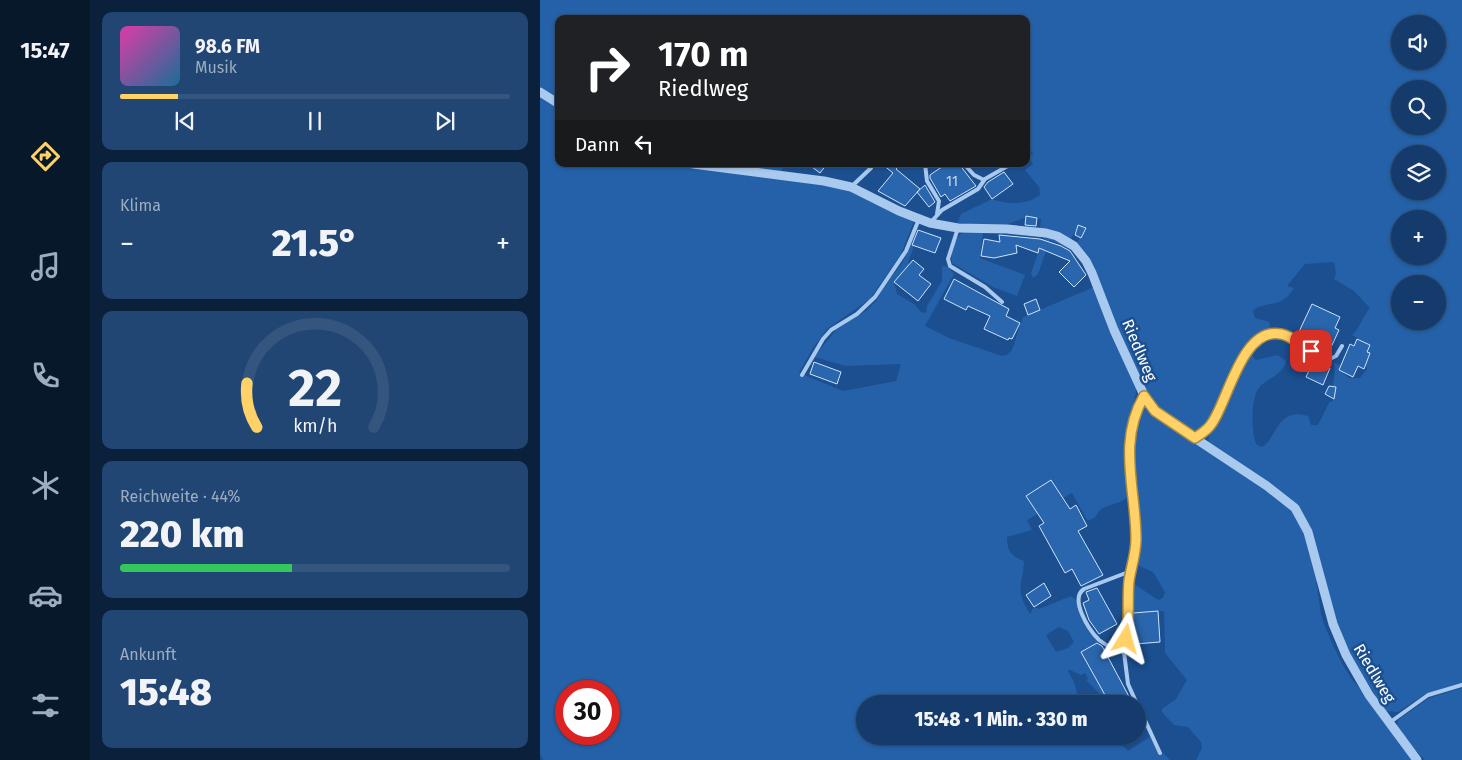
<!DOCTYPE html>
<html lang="de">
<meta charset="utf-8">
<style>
body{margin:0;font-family:"Fira Sans",sans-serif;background:#214673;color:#f1f3f6;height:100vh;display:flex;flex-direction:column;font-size:19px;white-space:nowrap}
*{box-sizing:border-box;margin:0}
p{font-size:16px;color:#9dadc1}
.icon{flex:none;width:28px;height:28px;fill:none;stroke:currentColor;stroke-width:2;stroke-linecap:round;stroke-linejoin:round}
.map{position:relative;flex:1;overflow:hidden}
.sheet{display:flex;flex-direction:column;gap:12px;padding:12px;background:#0b203b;width:450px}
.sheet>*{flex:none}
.guide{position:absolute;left:15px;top:15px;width:475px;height:152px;border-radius:10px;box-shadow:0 1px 4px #0004,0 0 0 1px #33557e;background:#202124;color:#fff;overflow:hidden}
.buttons{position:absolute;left:851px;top:15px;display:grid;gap:10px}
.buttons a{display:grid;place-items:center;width:55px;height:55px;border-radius:50%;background:#143b6b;box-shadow:0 1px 4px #0004,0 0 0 1px #33557e;font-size:25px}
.speed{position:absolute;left:15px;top:680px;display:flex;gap:10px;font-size:25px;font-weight:700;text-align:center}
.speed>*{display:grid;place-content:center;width:65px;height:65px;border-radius:50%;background:#143b6b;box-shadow:0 1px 4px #0004,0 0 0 1px #33557e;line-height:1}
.speed .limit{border:8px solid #d22;background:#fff;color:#111}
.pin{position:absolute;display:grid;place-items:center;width:42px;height:42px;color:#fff;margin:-21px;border-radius:10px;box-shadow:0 2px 8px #0006}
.me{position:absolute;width:55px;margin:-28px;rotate:8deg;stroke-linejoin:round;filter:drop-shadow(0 0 4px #0008)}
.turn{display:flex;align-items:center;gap:18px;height:105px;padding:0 20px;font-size:22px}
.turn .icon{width:65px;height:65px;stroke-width:2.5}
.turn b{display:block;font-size:35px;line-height:42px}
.then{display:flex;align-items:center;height:48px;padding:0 20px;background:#0003;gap:10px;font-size:19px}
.big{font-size:38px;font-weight:800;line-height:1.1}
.sheet .tile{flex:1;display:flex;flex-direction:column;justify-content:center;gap:8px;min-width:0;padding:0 18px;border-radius:10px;background:#214673}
.sheet .dial{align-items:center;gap:0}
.dial svg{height:130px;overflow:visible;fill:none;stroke:#33557e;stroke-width:7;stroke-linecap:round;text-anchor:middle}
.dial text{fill:#f1f3f6;stroke:none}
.song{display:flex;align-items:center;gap:15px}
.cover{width:60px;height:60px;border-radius:8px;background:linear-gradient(135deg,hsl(320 70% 55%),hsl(200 70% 35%))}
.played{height:5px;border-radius:2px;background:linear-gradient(90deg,#ffd166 15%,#33557e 15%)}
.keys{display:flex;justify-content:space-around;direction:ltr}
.heat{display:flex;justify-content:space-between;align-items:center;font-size:28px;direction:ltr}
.charge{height:8px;border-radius:4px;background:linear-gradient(90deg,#34c759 44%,#33557e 0)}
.trip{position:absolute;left:316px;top:695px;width:290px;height:50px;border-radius:25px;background:#143b6b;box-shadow:0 1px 4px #0004,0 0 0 1px #33557e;font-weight:800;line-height:50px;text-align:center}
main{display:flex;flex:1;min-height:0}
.tabs{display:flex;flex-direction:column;width:90px;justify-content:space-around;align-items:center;background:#08182b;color:#9dadc1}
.tabs .icon{width:35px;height:35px}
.tabs .on{color:#ffd166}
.tabs b{font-size:22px;color:#f1f3f6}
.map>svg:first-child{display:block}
</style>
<main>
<nav class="tabs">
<b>15:47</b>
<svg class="icon on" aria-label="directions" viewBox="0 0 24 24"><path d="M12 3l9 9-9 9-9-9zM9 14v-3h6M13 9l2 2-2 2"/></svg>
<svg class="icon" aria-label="music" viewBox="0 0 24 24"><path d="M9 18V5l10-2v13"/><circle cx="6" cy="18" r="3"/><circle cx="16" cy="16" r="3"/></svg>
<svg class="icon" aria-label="phone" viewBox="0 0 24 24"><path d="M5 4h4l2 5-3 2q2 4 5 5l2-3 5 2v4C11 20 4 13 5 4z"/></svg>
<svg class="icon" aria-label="climate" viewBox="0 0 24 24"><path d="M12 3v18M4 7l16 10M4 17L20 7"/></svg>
<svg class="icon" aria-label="car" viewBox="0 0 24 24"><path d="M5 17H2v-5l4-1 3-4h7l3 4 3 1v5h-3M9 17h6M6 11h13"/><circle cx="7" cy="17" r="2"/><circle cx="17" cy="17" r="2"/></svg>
<svg class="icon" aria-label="filters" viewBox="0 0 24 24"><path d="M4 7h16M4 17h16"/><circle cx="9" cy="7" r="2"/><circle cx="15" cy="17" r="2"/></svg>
</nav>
<section class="sheet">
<div class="tile">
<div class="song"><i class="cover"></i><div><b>98.6 FM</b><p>Musik</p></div></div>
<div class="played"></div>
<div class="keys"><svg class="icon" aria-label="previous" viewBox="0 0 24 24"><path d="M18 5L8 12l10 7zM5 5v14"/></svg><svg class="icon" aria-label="pause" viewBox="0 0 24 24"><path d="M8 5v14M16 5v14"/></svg><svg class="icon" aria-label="next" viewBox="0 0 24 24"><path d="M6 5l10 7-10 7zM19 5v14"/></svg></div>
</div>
<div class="tile"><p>Klima</p>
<div class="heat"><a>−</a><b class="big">21.5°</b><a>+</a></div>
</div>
<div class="tile dial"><svg viewBox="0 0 100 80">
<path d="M14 69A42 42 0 1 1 86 69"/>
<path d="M14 69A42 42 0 0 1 8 42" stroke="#ffd166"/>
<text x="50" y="56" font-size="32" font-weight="700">22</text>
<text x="50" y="72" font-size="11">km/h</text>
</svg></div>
<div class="tile"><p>Reichweite · 44%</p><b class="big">220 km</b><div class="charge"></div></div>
<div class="tile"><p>Ankunft</p><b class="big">15:48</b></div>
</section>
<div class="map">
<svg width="922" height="760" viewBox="0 0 922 760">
<rect width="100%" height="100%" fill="#1b4f8f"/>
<path fill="#2461a8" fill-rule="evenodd" d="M0 0H922V683L887 693 858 712 845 711 805 646 758 511 670 445 668 439 699 372 714 349 713 357 716 360 738 355 746 361C743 377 724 378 717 391 711 402 711 435 717 445L722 447C736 440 737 406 768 416L771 425H778L790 401 792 402 794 397C790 385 797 376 794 363L801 365 799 370 809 378H820L827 369 826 363 830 354 827 352 830 345 812 335C821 327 822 317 830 308L814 291 794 279 796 273 794 262 765 264 747 286 754 288C741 310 725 300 713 311L715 318 729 322 731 331C684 341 692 426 652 431L615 406 606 394 536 244 546 229 538 225 531 239 500 228 501 219 487 217 465 225 417 224 421 214 452 199C467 205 487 205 500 195L499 187 485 170 493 164 488 157 493 153 486 144V19H19V101L0 88ZM860 24H898V61H860ZM860 89H898V126H860ZM860 154H898V191H860ZM860 219H898V256H860ZM860 284H898V321H860Z
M0 97 19 107V164H138L302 187 374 221 361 254 330 299 287 329 273 348 259 373 303 391 356 381 361 364 306 366 274 357 296 330 327 310 336 301 343 287 361 265 371 245 374 246 368 263 369 265 354 282 357 294 374 304 381 312 386 313 387 306 402 281V266L408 267 414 274 385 326 409 338 462 356 467 355 472 350 483 317 554 287 597 387 586 440 589 495C582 504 572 503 563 508 556 512 557 520 547 520L532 493 523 498 511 481 487 496 498 514 487 520 492 530 467 537C467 551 471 556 484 561 483 586 474 588 490 614L494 607 499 609 531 596 535 599 557 643 541 652 570 704H559V693L546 680 548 679 545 673 541 675 530 670 528 671 534 682 540 704H325V736H572L588 751 610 737 618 753 622 752 630 760H3L0 754ZM519 627 528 631 534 642 528 648 516 652 506 635ZM26 691H69V734H26Z
M169 164H247L240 172Z
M425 232H443L440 258 485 275 477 296 453 287 412 263C410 253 414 235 425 232Z
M504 236 527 245 544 264 531 250 510 240 498 274 493 278 491 273Z
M603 408 607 409 739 498 760 519 779 581 776 582C779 594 779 609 783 621 788 635 809 684 822 689L873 760H656L662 748 661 742 648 727 634 725 622 712V709L636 699 647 680 625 653 624 611 593 613 594 584 618 600 623 598 625 592 613 572 595 564C597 553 599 542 598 530 597 504 580 425 603 408Z
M922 688V760H885C875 749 866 740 857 728L858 720 889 698Z"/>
<path fill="#2a66ad" stroke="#cfe3fa" d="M268 164H287L280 173Z
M342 164H361L356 169 380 189 365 206 338 191 353 173Z
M406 164H419L436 186 410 201 405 194 401 197 390 178V175Z
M464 172 473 184 452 199 444 187 448 182Z
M385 185 395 202 389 207 377 192Z
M486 216 497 218 496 226 485 225Z
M538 225 546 228 541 238 535 235Z
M378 230 401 238 395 253 372 245Z
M459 235 500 239 521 246 530 251 546 275 534 287 519 272 530 261 499 248 498 253 476 245 477 253 454 258 441 256 444 239 460 242Z
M373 260 384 269 379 275 391 284 378 301 354 282Z
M414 279 469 309 466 316 480 323 472 339 469 338 468 340 444 329 450 316 428 306 426 310 404 299Z
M496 299 500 310 488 315 484 304Z
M772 304 800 317 795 328 799 330 788 354 756 338Z
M817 339 830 345 827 352 830 353 824 369 818 366 813 377 799 370 810 344 814 346Z
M775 358 785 361 783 365 790 368 783 385 766 377Z
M274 362 301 372 297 384 270 374Z
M789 386 796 387 794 399 785 394Z
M511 480 530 509 536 505 547 526 538 531 563 575 541 586 532 569 525 573 499 526 504 523 486 496Z
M504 583 511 596 494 607 486 595Z
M557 588 577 624 559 634 549 620 543 603 549 600 546 592Z
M618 611 620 642 595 644 593 613Z
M557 643 562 646 593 704H570L541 652Z"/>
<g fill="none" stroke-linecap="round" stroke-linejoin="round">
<path stroke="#a9c9ee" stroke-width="4" d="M385 164 387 181 399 201 397 214
M424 164 434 175 444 180
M311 187 331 168 332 164
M390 223 402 210 438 189 445 179 471 164
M418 228 408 259 410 266 445 287 462 302
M262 375 283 339 291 330 317 314 335 297 366 251 379 219
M657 437C691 413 689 354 723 337 751 323 778 369 796 356L802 346
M591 571 544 589C529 599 549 630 559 640 567 646 575 650 584 652L588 684 597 704
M598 705 620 753
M849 723 888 695 922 685"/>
<path stroke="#a9c9ee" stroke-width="5" d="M584 652 589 619V582L596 540 589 445 592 419 604 396"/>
<path stroke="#a9c9ee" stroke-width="9" d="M0 92 19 104
M153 164 284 181 311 187 359 211 390 223 418 228 467 229 506 233 517 236 534 246 546 261 552 273 574 330 608 404 629 421 727 486 755 508 768 532 793 624 806 655 829 695 877 760"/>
</g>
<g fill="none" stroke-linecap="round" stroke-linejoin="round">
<g stroke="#a68842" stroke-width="12">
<path id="route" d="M586 639C590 619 587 601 589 581 591 567 596 554 596 539 596 489 577 443 604 396L615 411 655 438C661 434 668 430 672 423 688 401 702 326 741 334 753 336 760 346 771 351"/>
</g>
<use href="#route" stroke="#ffd166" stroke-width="9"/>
</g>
<g text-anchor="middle" stroke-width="5" stroke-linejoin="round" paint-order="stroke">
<g font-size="14" fill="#cad9ea">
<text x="412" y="186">11</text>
</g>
<g font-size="16" fill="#fff" stroke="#1b4f8f">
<text transform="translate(600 350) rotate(67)" y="6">Riedlweg</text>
<text transform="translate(835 673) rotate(59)" y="6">Riedlweg</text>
</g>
</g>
</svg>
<div class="buttons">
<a><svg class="icon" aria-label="sound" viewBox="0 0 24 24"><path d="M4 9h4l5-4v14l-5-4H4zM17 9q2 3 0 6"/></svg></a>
<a><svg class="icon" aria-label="search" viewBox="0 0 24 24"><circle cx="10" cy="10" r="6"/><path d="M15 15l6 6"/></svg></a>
<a><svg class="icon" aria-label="layers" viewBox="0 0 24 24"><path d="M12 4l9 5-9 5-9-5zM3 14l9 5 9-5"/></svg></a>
<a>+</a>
<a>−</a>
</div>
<div class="speed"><div class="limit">30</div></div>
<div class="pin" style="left:771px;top:351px;background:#d93025"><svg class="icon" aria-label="arrive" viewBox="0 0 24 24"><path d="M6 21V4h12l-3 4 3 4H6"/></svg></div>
<svg class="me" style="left:586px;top:639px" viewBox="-20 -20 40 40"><path d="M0-17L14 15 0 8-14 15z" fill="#ffd166" stroke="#fff" stroke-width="4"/></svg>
<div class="trip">15:48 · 1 Min. · 330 m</div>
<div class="guide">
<div class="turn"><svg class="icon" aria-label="right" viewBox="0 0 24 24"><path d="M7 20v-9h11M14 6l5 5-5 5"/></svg><div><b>170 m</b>Riedlweg</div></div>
<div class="then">Dann<svg class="icon" aria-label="left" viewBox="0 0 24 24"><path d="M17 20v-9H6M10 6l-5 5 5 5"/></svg></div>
</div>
</div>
</main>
